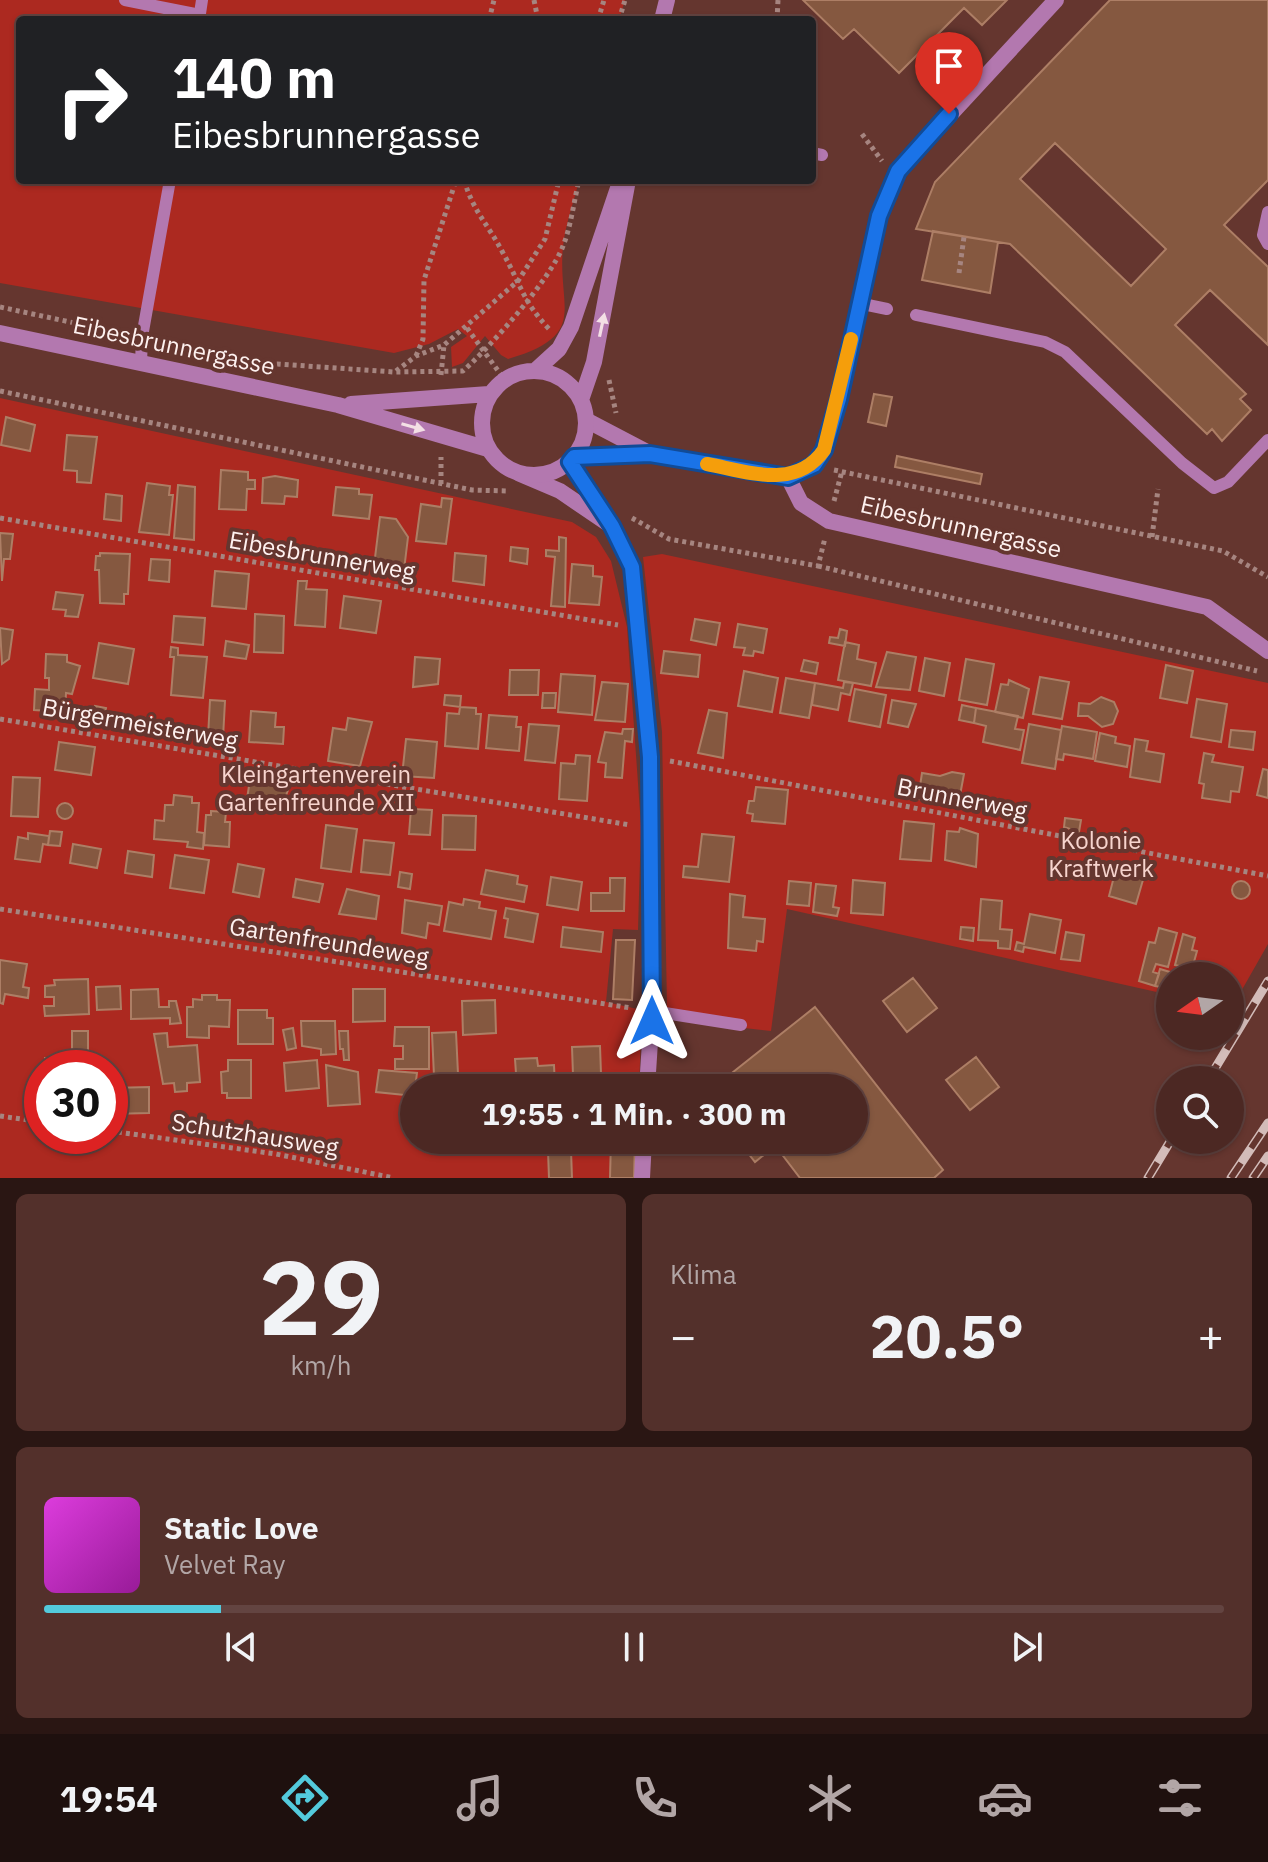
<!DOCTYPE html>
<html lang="de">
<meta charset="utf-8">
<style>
body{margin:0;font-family:"IBM Plex Sans",sans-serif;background:#53302b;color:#f1f3f6;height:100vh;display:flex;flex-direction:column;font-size:30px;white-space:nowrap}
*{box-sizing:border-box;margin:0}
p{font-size:26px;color:#b2a6a6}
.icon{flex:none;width:44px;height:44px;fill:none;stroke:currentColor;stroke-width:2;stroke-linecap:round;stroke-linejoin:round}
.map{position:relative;height:1178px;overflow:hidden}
.panel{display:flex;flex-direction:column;gap:16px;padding:16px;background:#2a1613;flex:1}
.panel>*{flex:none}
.hud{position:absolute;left:16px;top:16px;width:800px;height:168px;border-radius:8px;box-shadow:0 2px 6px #0004,0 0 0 2px #634441;background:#202124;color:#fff;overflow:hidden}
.needle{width:52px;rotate:256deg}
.controls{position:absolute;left:1156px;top:962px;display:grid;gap:16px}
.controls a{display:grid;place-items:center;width:88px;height:88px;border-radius:50%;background:#4c2823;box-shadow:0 2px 6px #0004,0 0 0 2px #634441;font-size:40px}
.speed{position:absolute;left:24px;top:1050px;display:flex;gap:16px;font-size:40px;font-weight:700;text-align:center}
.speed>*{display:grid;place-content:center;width:104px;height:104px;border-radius:50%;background:#4c2823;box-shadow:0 2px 6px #0004,0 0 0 2px #634441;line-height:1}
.speed .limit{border:12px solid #d22;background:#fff;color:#111}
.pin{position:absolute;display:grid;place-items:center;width:68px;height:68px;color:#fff;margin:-82px -34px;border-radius:50% 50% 50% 0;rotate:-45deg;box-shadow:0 0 8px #0007}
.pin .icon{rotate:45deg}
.me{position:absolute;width:88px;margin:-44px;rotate:0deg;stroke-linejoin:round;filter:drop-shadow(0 0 6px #0008)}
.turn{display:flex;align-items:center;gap:28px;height:168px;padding:0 24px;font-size:36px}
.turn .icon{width:104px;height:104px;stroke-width:2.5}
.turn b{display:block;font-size:56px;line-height:68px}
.big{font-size:60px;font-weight:700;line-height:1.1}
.panel .tile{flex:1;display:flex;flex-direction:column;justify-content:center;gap:12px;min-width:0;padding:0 28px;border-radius:12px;background:#53302b}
.panel .dial{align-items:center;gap:0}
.dial b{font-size:104px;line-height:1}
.song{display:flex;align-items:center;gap:24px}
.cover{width:96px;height:96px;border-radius:12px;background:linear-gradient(135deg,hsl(300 70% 55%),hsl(300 70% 35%))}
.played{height:8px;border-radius:4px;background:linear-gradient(90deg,#53cadc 15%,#634441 15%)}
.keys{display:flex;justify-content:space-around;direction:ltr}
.heat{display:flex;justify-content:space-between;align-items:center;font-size:44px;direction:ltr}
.panel .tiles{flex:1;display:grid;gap:16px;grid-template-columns:1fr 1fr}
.tile:last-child{grid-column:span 2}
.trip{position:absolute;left:400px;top:1074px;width:468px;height:80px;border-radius:40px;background:#4c2823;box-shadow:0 2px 6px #0004,0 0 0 2px #634441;font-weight:700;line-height:80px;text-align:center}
.tab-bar{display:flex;height:128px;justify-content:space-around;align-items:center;background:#1e100e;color:#b2a6a6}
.tab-bar .icon{width:56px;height:56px}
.tab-bar .active{color:#53cadc}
.tab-bar b{font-size:36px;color:#f1f3f6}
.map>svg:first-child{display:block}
</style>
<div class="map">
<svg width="1268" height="1178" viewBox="0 0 1268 1178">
<rect width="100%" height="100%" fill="#65362f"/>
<path fill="#ac2920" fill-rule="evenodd" d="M0 0H625L619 20H20V180H579C574 202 565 225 563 247 557 308 590 335 508 359L501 355 485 336 463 363 452 367 451 347 467 336 458 329 429 344 394 353 0 283Z
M0 398 572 522 596 537 611 561 627 627 641 826 638 930 613 929 606 1002 642 1010 639 1088H414V1140H636L634 1178H0ZM42 1068H110V1136H42Z
M662 554 1268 683V944L1231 1009 1230 976H1170V995L787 909 771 1031 674 1020 667 1007 662 732 643 557Z"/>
<path fill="#855840" stroke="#ad7e65" stroke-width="2" fill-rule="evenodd" d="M803 0H1007L982 25 964 8 899 73 854 29 843 39Z
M1110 0H1268V180L1224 225 1268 267V345L1210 290 1175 325 1246 394 1240 399 1251 410 1222 441 1212 429 1207 434 1010 244 916 229 935 182ZM1055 143 1166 249 1131 286 1020 179Z
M933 231 998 242 990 293 922 280Z
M874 394 892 397 886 426 868 422Z
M6 417 35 425 30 451 1 445Z
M67 435 97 437 91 483 77 482V471L64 470Z
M897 456 982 474 980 484 895 467Z
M221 470 248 472V480H255V489H247L246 510 219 509Z
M275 476 298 480 297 497 285 496 284 504 262 503 263 478Z
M147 483 170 486 169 495H173L169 535 139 532Z
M178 485 195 487 194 540 174 538Z
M336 487 359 489V494L372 495 369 519 333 515Z
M106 494 122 496 121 521 104 519Z
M442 498 452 499 446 544 416 541 421 504 441 507Z
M380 517 396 519 408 537 404 570 374 566Z
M0 533 13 534 10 559H4L2 581Z
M559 537 566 538 565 607 551 606 555 557 546 556V550L559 551Z
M511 547 528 549 527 564 510 561Z
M100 553 130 554 128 594H124V604L100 603 99 570H95L96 556H100Z
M455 553 486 556 484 585 453 581Z
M151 559 170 560 169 582 149 580Z
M572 564 593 566V576L602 577 599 605 569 603Z
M215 571 249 574 246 609 212 606Z
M298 581H307L306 589 327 590 325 627 295 625Z
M56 592 83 595 78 617 65 616 66 610 53 609Z
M344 596 381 601 376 633 340 628Z
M255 614 284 616 283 653 254 652Z
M174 616 205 618 203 645 172 642Z
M695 619 720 623 716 645 691 640Z
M738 624 767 629 763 653 754 651 753 656 743 655 745 648 734 647Z
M0 628 13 630 9 659 2 664Z
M840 629 847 631 845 646 829 643 830 637 838 638Z
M226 641 249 645 246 659 224 656Z
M845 642 859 645 857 659 876 663 871 686 838 680Z
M99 643 134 649 128 684 93 678Z
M171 647 178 648V655L207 657 203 698 171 695 174 657H170Z
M664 651 700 655 698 677 661 673Z
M887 652 916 657 910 690 876 687Z
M46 654 67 655V662L80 666 72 694 66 693 65 712 34 710 35 689 49 690V678H45Z
M415 657 440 659 438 684 413 687Z
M925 658 950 663 944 696 919 691Z
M966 659 994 664 987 705 959 700Z
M804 660 818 663 816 674 801 671Z
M1166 665 1193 671 1187 703 1160 698Z
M510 670H539L538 695H509Z
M744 671 778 678 772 712 738 706Z
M561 674 595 676 592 715 558 712Z
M1040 677 1069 682 1062 719 1033 714Z
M786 678 815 683 809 718 780 713Z
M1009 680 1029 689 1023 718 995 712 1001 684 1008 685Z
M602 682 628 684 625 722 595 720Z
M844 682 853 683 850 695 841 693 838 710 812 705 815 683 843 688Z
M855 689 886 695 880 727 849 721Z
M543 693H556L555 708H542Z
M445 695 461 696 460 707 444 705Z
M1101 697 1114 702 1118 711 1113 724 1102 727 1088 716H1078L1079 703 1090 704Z
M1197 699 1227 704 1221 742 1191 737Z
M210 700 225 701 223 738 208 737Z
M892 700 916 704 908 727 888 723Z
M962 705 976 708 974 723 959 720Z
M95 706 106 708 103 724 92 722Z
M460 707 476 708V714H481L478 749 445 746 447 713 459 714Z
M976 708 1018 716 1015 729 1024 730 1020 750 983 742 986 726 974 723Z
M709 710 727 713 723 758 698 753Z
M251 711 276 713 275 727H284L283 744 249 742Z
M489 715 517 717 516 727H521L519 751 486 748Z
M348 718 372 722 360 766 328 761 333 728 346 730Z
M529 724 559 726 555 763 525 760Z
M1029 724 1061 730 1055 769 1022 763Z
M1062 726 1097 732 1093 759 1064 754 1063 760 1056 759Z
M623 729H633L632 742 625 741 622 778 605 777 606 763 598 762 605 732 622 734Z
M1231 730 1255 732 1253 750 1229 747Z
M1100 733 1116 737 1115 743 1130 746 1127 767 1095 761Z
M406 739 437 742 434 778 402 776Z
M1135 739 1148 741 1146 751 1164 754 1160 782 1130 777Z
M59 742 95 747 91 775 55 770Z
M1204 753 1214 755 1212 762 1243 767 1239 792 1231 791 1230 802 1202 798 1204 784 1199 783Z
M576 755 590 756 587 801 559 799 561 763 575 764Z
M1263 769 1268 770V798L1257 795Z
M952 772 964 774 958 806 918 799 922 773 940 776Z
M251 773 291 782 281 809 272 808 273 803 247 799Z
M13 777 40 778 38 817 11 816Z
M756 787 788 790 785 824 752 821 753 814 747 813 749 801H754Z
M174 795 192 797V803H199L197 832 204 833 203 849 187 847 188 842 154 839 155 820 164 821 165 805H173Z
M57 811a8 8 0 1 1 16 0a8 8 0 1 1-16 0Z
M411 809 432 810 430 835 409 834Z
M211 811 226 812 225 822H230L229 847 204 845 206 815H211Z
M443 815 476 816 475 850 442 849Z
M1065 818 1081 820 1079 832 1064 827Z
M904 821 934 824 931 861 900 859Z
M326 825 357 829 351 872 321 868Z
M960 828 978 834 976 867 945 860 947 831 959 832Z
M50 831 62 832 60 846 48 845Z
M28 833 49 836 48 845 43 844 40 862 15 859 18 837 28 839Z
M702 834 734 837 729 882 683 877 684 866 698 867Z
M364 840 394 843 390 875 361 872Z
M73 844 101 849 97 868 70 863Z
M128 851 154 855 152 877 125 873Z
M175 855 209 860 204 893 170 888Z
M238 864 264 869 259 897 233 892Z
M1117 865 1145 873 1136 904 1109 896Z
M486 870 518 876 517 884 527 886 524 902 481 894Z
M400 872 412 874 410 889 398 887Z
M551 877 582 882 578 910 547 905Z
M610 878H625L624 911H591V893H610Z
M296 879 323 884 319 902 293 897Z
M853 880 885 883 883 915 851 913Z
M789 881 811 883 809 906 787 904Z
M1232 890a9 9 0 1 1 18 0a9 9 0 1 1-18 0Z
M816 884 836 886 833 907 839 908 837 916 813 912Z
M347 889 379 896 376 919 339 914Z
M730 894 745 896 743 917 765 919 763 942 757 941 756 951 728 948Z
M464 899 480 902 479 908 496 911 491 939 444 931 449 902 463 905Z
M981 899 1002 901 1000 929 1012 930 1010 949 998 948V941L978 940Z
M405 900 442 906 439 925 428 923 426 938 402 933Z
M506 908 538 914 533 942 505 937 508 919 504 918Z
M1030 914 1061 920 1055 953 1024 947 1023 952 1015 950 1017 942 1024 944Z
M563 927 603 932 601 952 561 947Z
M961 927 974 928 973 941 960 939Z
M1159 928 1177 933 1168 967 1156 964 1153 972 1159 974 1155 986 1139 981 1149 942 1155 943Z
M1066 932 1084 935 1080 961 1061 959Z
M1183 934 1195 938 1192 950 1197 951 1192 969 1175 965Z
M616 940H635L632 1000 613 999Z
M0 960 27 964 23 987 29 988 28 998 5 994 3 1004 0 1003Z
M1160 969 1170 972 1165 988 1155 986Z
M913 978 937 1008 907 1032 883 1001Z
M88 979 89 1014 45 1016 44 1006H54V997H45V986L55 985 54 980Z
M120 986 121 1009 97 1010 96 987Z
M158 989 159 1007H169V1001H176L181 1023 170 1024V1018L131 1019V990Z
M353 989H385V1021L353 1022Z
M202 995H217V1000H230L229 1027 209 1026V1038L187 1037V1007H193V999L202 1000Z
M495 1000 496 1033 463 1035 462 1001Z
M815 1007 943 1170 934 1178H800L771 1140H854V1088H713Z
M238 1010H267V1018H273V1044H238Z
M301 1021H335L336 1054 321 1055V1049L302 1046Z
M395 1027H429V1069H395V1059H403V1046H394Z
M293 1028 296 1048 287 1050 283 1030Z
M72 1031H88V1066H72Z
M339 1031H348L349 1060H344L343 1049H340Z
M456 1032 458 1074 434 1076 432 1033Z
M167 1033 168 1047 197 1045 200 1082 187 1083V1091L175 1092 174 1083 163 1084 154 1034Z
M600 1046 601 1074 573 1075 572 1047Z
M976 1057 999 1087 970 1110 946 1080Z
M45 1058H72V1068H45Z
M537 1058 538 1066 554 1065 555 1087 571 1088H517L515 1059Z
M228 1060H251V1098H227V1093H222L221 1072 228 1071Z
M317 1060 319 1088 286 1091 284 1063Z
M326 1065 358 1072 360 1104 328 1106Z
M379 1070 417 1073 414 1096 376 1092Z
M427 1078 463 1081 464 1088H427Z
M149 1087V1113L110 1114V1088Z
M575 1140H604V1147H575Z
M611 1140H635L634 1178H610Z
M738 1140H763L770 1150 755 1162Z
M571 1150 572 1178H549L548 1151Z"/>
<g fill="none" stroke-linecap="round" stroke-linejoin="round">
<path stroke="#a68580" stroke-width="5" stroke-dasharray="4 4" stroke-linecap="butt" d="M534 0 538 20
M489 20 494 0
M598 20 604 0
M619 20 625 0
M777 20 778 0
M862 134 882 161
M464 180C474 213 488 224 503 253 521 285 522 300 549 329
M959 273 964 237
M0 307 126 334
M467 328 504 379
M159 341 263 363 394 372 463 371C491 346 550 280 563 246 571 226 574 201 579 180
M416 356 423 339 424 280 456 180
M396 371 416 356 444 345 518 281 545 239 559 180
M441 375 444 345
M609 380 616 413
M0 391 472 490 508 491
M834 470 1223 551 1268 577
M441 484V457
M834 501 842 471
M0 518 618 625
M632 518 669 539 818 566 825 538
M1152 537 1158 489
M818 566 1257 671
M0 719 630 825
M670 761 1268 876
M0 909 631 1008
M0 1116 42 1122
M110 1131 276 1154 394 1178"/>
<path stroke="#b378af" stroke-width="12" d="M125 0 200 15
M199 20 202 0
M812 153 822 155
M1268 212 1263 235 1268 244
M858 303 887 309
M916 315 1045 342 1065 352 1182 463 1214 488 1228 482 1268 440
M141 363 142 337 170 180
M652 1011 741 1025"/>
<path stroke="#b378af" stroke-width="16" d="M586 420 649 453
M574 457 650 454 788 477 814 465 824 450 839 399 879 216 898 171 1056 0
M570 462 612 526 632 567 650 757 652 1011 647 1088
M520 474 560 491 607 523
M788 477 801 503 829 521 1207 607 1268 651
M642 1178 644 1140"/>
<path stroke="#b378af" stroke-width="16" d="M662 20 667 0
M0 333 338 405 488 449
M536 370 559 349 571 327 619 185
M482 423a52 52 0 1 1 104 0a52 52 0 1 1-104 0Z
M581 400 594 362 628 180
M351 404 489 394"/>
<g stroke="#d3bcb9" stroke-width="9">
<path id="rail" d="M1208 1080 1268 981
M1148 1178 1171 1140
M1231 1178 1268 1123
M1253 1178 1268 1156"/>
</g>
<use href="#rail" stroke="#65362f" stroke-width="6" stroke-dasharray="18" stroke-linecap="butt"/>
</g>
<defs><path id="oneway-solid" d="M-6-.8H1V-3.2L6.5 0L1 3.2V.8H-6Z" transform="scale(2)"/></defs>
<g fill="#f3dfe5">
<use href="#oneway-solid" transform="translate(602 325) rotate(-78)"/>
<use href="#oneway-solid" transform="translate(413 427) rotate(16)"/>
</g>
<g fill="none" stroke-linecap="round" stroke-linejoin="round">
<g stroke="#114b97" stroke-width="20">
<path id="route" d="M652 1021 650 757 632 567 612 526 570 462 574 457 650 454 788 477 814 465 824 450 839 399 879 216 898 171 949 114"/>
</g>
<use href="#route" stroke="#1a73e8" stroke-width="14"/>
<path stroke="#f59e0b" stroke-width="14" d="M707 464C749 472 796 490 824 450L851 339"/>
</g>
<g text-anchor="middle" stroke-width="8" stroke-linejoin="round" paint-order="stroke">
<g font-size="24" fill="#fef1ef" stroke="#65362f">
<text transform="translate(174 346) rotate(12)" y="8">Eibesbrunnergasse</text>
<text transform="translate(961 527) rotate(13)" y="8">Eibesbrunnergasse</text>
<text transform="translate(322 556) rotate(10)" y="8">Eibesbrunnerweg</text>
<text transform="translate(140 724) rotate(10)" y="8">Bürgermeisterweg</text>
<text transform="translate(962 799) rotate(11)" y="8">Brunnerweg</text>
<text transform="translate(329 942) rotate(9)" y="8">Gartenfreundeweg</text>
<text transform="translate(255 1135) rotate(9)" y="8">Schutzhausweg</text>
</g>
<g font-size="24" fill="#f7d4ce" stroke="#65362f">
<text x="316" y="783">Kleingartenverein<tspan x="316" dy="28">Gartenfreunde XII</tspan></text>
<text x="1101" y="849">Kolonie<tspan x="1101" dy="28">Kraftwerk</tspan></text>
</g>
</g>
</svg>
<div class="controls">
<a><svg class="needle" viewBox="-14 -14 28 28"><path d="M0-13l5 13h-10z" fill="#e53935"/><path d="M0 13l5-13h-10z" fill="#b2a6a6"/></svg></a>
<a><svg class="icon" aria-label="search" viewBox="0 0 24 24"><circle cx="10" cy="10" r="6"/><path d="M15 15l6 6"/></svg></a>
</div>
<div class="speed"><div class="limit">30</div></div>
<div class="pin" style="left:949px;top:114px;background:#d93025"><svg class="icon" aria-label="arrive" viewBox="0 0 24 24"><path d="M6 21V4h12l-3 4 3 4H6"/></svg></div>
<svg class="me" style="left:652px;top:1021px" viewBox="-20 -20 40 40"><path d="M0-17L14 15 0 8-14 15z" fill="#1a73e8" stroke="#fff" stroke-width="4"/></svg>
<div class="trip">19:55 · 1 Min. · 300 m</div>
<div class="hud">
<div class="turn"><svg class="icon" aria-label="right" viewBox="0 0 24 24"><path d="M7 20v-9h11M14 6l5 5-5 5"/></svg><div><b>140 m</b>Eibesbrunnergasse</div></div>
</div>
</div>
<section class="panel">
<div class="tiles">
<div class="tile dial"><b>29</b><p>km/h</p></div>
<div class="tile"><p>Klima</p>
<div class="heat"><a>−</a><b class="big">20.5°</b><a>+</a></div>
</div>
<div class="tile">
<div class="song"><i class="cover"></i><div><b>Static Love</b><p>Velvet Ray</p></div></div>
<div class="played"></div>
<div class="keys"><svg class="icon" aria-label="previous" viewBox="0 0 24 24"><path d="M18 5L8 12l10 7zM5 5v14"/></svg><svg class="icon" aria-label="pause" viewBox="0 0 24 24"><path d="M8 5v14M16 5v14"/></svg><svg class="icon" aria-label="next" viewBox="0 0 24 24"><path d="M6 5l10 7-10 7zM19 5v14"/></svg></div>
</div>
</div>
</section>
<nav class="tab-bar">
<b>19:54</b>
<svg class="icon active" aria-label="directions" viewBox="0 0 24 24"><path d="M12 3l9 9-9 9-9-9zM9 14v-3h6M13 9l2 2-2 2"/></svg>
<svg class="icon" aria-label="music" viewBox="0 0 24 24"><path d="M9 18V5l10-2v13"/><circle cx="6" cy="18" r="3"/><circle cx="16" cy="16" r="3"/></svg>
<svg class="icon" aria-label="phone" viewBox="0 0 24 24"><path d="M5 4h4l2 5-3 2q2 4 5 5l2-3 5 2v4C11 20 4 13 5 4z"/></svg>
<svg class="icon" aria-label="climate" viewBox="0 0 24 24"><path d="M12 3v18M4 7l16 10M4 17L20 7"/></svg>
<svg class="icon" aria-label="car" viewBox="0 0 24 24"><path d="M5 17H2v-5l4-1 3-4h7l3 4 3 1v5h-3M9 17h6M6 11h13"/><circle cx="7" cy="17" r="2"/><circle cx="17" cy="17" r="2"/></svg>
<svg class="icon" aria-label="filters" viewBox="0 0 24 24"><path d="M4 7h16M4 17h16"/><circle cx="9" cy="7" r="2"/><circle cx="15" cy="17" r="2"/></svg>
</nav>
